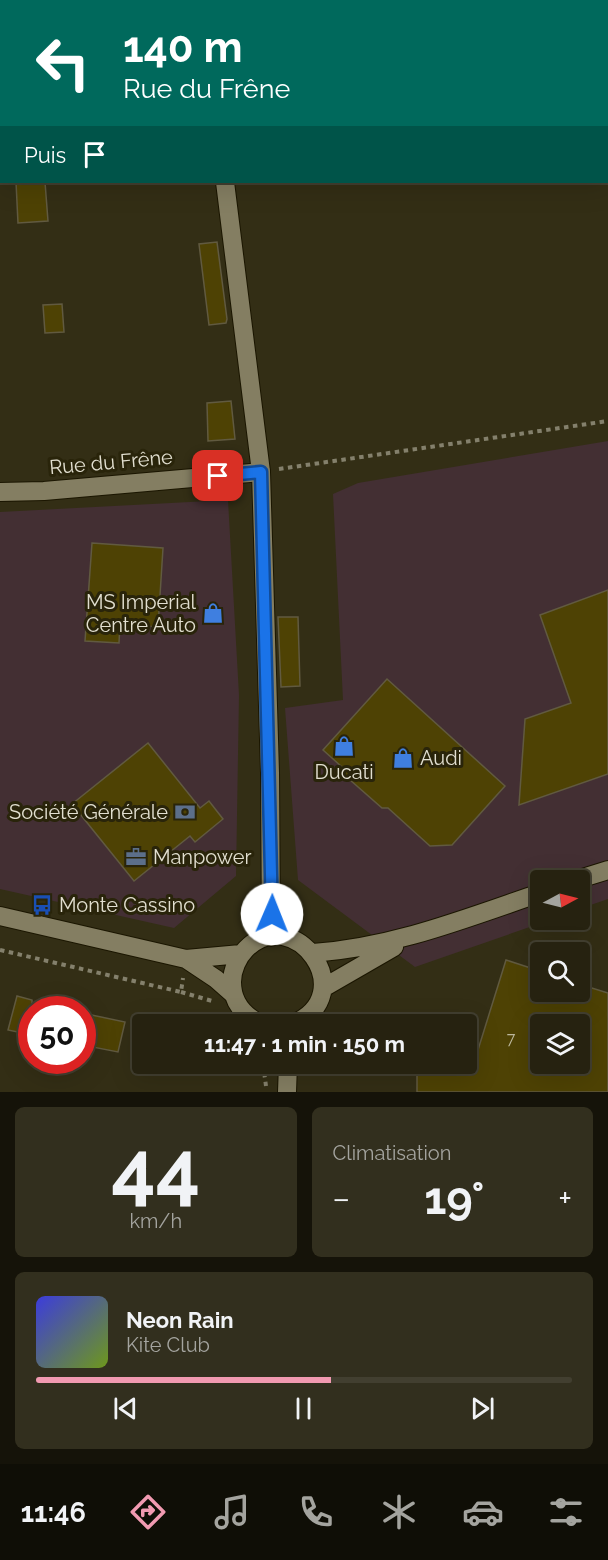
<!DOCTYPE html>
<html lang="fr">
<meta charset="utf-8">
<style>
body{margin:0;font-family:Raleway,sans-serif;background:#322f1e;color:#f1f3f6;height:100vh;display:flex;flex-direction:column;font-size:22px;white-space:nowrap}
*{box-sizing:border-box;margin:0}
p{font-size:20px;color:#a4a49f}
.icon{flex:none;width:33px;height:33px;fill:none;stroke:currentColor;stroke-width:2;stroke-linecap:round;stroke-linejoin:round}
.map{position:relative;height:1092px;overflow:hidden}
.drawer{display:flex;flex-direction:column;gap:15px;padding:15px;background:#151309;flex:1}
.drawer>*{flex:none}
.hud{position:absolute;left:0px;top:0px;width:609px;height:183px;box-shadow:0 6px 24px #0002,0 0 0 2px #423f30;background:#00695c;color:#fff;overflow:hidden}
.needle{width:39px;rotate:83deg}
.buttons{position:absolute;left:530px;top:870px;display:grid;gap:12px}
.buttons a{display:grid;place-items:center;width:60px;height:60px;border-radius:6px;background:#262210;box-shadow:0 6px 24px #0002,0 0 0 2px #423f30;font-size:30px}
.speed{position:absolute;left:18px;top:996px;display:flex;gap:12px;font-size:30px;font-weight:700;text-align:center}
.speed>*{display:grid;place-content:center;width:78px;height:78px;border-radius:50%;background:#262210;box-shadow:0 6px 24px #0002,0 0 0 2px #423f30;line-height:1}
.speed .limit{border:9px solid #d22;background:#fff;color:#111}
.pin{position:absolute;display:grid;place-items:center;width:51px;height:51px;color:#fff;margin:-26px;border-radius:12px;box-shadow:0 3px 9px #0006}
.me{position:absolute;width:66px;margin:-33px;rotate:1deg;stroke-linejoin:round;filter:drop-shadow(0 0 4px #0008)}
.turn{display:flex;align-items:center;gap:21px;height:126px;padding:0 24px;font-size:27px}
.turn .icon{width:78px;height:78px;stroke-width:2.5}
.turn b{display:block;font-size:42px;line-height:51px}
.then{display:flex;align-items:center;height:57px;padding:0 24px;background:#0003;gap:12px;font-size:22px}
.big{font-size:45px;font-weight:700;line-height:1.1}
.drawer .widget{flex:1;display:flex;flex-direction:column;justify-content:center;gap:9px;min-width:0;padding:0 21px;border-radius:9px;background:#322f1e}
.drawer .dial{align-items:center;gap:0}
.dial b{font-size:78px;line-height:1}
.song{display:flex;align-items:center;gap:18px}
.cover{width:72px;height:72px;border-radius:9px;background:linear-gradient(135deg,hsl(240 70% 55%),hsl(80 70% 35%))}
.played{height:6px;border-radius:3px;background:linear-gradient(90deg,#f19ab1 55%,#423f30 55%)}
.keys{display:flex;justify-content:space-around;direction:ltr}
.heat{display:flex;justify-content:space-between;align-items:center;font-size:33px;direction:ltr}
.drawer .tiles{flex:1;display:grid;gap:15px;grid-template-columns:1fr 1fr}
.widget:last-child{grid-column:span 2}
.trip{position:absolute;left:132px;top:1014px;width:345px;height:60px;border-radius:6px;background:#262210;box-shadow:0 6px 24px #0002,0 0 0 2px #423f30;font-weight:700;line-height:60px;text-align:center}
.tabs{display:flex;height:96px;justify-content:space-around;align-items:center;background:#0f0e06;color:#a4a49f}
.tabs .icon{width:42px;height:42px}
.tabs .current{color:#f19ab1}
.tabs b{font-size:27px;color:#f1f3f6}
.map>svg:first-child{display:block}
</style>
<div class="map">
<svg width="608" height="1092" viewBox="0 0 608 1092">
<rect width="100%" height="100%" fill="#332e15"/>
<path fill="#432f33" d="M608 441V899L579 909V880H540V920H550L415 967 298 880 285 708 343 700 333 494 358 483Z
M228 500 239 695 236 876 174 928 0 889V512Z"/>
<path fill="#4e4204" stroke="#615a40" stroke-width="1.5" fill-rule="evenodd" d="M16 182H45L48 221 18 223Z
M217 242 227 319 226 323 209 325 199 244Z
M62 304 64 332 45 333 43 305Z
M231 401 235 439 208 441 207 403Z
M92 543 163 548 158 627 120 624 119 643 85 641Z
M608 590V774L519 805 525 719 571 703 540 615Z
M278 617H298L300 686 281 687Z
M387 679 505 786 452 845 430 846 388 808H382L341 772 342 767 323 750Z
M148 743 200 808 209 801 223 819 195 842 190 836 134 881 72 804Z
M506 960 540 971V992H579V984L608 993V1092H417V1064H466V1050L477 1053ZM540 1024H579V1064H540Z
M17 996 32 1000V1035L8 1030Z
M82 1013 125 1022 118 1052 82 1045Z"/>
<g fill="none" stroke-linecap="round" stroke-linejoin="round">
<g stroke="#1b1600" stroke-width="20">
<path id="street" d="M0 492 44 491 261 472"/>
</g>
<g stroke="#1b1600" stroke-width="20">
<path id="secondary" d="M203 0V2
M225 182 261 472 270 773 271 937
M576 880 608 870
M0 916 186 959 241 954
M313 953C394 947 464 919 540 893
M186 959 216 979 233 994
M323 988 394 947
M261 1024C244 1016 232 1002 232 982 232 970 238 957 246 949 294 901 363 994 293 1024
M287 1092 288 1064"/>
</g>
<path stroke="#84806c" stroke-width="4" stroke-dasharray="4.5 4.5" stroke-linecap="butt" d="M279 469 608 421
M0 950 181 992 183 978
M181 992 212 1001
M263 1064 266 1086"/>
<use href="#street" stroke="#847e62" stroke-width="18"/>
<use href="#secondary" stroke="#847e62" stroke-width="18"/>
</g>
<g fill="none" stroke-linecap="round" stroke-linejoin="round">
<g stroke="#114b97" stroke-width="15">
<path id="route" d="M218 476 261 472 272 914"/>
</g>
<use href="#route" stroke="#1a73e8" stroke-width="10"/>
</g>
<defs>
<g id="shop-bare" transform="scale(1.62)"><path d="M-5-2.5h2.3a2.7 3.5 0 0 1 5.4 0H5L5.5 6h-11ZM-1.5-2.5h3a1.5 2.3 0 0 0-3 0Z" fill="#3f7fe0" stroke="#29240a" stroke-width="2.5" paint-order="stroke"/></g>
<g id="bank-bare" transform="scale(1.62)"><path d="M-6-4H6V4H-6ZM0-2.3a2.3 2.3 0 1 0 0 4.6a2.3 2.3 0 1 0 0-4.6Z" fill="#5c6f8a" stroke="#29240a" stroke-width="2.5" paint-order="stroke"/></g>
<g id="office-bare" transform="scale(1.62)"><path d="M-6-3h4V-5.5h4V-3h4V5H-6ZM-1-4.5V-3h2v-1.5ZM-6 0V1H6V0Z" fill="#5c6f8a" stroke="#29240a" stroke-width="2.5" paint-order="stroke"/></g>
<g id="bus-bare" transform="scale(1.62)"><path d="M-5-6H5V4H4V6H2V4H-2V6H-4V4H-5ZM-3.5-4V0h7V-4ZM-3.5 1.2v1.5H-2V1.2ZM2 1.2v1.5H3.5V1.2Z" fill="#1a4fb4" stroke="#29240a" stroke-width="2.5" paint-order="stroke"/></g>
</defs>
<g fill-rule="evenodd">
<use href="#shop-bare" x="213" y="613"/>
<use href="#shop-bare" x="344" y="746"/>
<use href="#shop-bare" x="403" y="758"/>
<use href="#bank-bare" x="185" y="812"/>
<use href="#office-bare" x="136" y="857"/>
<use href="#bus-bare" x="42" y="905"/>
</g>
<g text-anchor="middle" stroke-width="6" stroke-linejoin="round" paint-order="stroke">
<g font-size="16" fill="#bdb89d">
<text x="511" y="1044">7</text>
</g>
<g font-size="20" fill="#e2dfd0" stroke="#29240a">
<text transform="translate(111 462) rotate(-5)" y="7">Rue du Frêne</text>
</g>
<g font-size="20" fill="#e2dfd0" stroke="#29240a" text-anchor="start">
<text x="196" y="609" text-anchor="end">MS Imperial<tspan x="196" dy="23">Centre Auto</tspan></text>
<text x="420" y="765">Audi</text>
<text x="344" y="779" text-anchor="middle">Ducati</text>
<text x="168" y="819" text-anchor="end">Société Générale</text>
<text x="153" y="864">Manpower</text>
<text x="59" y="912">Monte Cassino</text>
</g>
</g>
</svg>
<div class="buttons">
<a><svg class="needle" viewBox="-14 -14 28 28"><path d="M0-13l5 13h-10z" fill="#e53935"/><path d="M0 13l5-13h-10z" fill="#a4a49f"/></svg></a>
<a><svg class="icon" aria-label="search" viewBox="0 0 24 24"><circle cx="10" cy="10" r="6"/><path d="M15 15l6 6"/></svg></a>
<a><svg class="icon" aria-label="layers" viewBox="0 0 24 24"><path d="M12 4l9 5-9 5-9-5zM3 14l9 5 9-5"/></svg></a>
</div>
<div class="speed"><div class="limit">50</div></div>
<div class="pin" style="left:218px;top:476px;background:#d93025"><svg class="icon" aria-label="arrive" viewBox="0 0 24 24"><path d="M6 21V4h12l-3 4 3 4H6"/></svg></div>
<svg class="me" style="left:272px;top:914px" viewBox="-20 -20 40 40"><circle r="19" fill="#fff"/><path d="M0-13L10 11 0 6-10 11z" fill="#1a73e8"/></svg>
<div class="trip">11:47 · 1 min · 150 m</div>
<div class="hud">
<div class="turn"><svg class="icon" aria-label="left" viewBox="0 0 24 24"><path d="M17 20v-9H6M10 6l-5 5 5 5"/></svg><div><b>140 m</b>Rue du Frêne</div></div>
<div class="then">Puis<svg class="icon" aria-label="arrive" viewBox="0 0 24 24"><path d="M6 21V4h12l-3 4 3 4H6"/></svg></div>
</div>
</div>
<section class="drawer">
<div class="tiles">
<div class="widget dial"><b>44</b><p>km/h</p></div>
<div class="widget"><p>Climatisation</p>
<div class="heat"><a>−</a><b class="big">19°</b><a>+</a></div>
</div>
<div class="widget">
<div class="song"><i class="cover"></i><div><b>Neon Rain</b><p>Kite Club</p></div></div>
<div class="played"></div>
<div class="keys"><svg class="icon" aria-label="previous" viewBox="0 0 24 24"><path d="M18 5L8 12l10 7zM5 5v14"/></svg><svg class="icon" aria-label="pause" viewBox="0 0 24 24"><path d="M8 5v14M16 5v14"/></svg><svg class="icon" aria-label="next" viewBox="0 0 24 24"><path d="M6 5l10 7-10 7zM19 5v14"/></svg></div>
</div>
</div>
</section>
<nav class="tabs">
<b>11:46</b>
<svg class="icon current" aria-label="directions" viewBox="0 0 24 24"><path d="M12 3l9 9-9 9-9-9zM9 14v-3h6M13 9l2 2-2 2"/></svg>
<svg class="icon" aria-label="music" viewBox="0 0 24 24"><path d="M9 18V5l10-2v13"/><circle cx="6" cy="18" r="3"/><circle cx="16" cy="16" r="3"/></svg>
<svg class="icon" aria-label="phone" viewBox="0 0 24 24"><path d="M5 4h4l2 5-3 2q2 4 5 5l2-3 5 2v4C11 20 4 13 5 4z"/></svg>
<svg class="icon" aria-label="climate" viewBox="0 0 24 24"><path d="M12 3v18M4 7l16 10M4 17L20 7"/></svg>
<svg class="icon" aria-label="car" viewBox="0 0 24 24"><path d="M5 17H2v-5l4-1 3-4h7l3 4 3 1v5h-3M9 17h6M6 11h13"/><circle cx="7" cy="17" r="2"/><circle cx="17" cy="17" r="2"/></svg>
<svg class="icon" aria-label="filters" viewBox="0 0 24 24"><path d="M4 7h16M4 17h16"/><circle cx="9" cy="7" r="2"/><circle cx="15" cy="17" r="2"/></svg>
</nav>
